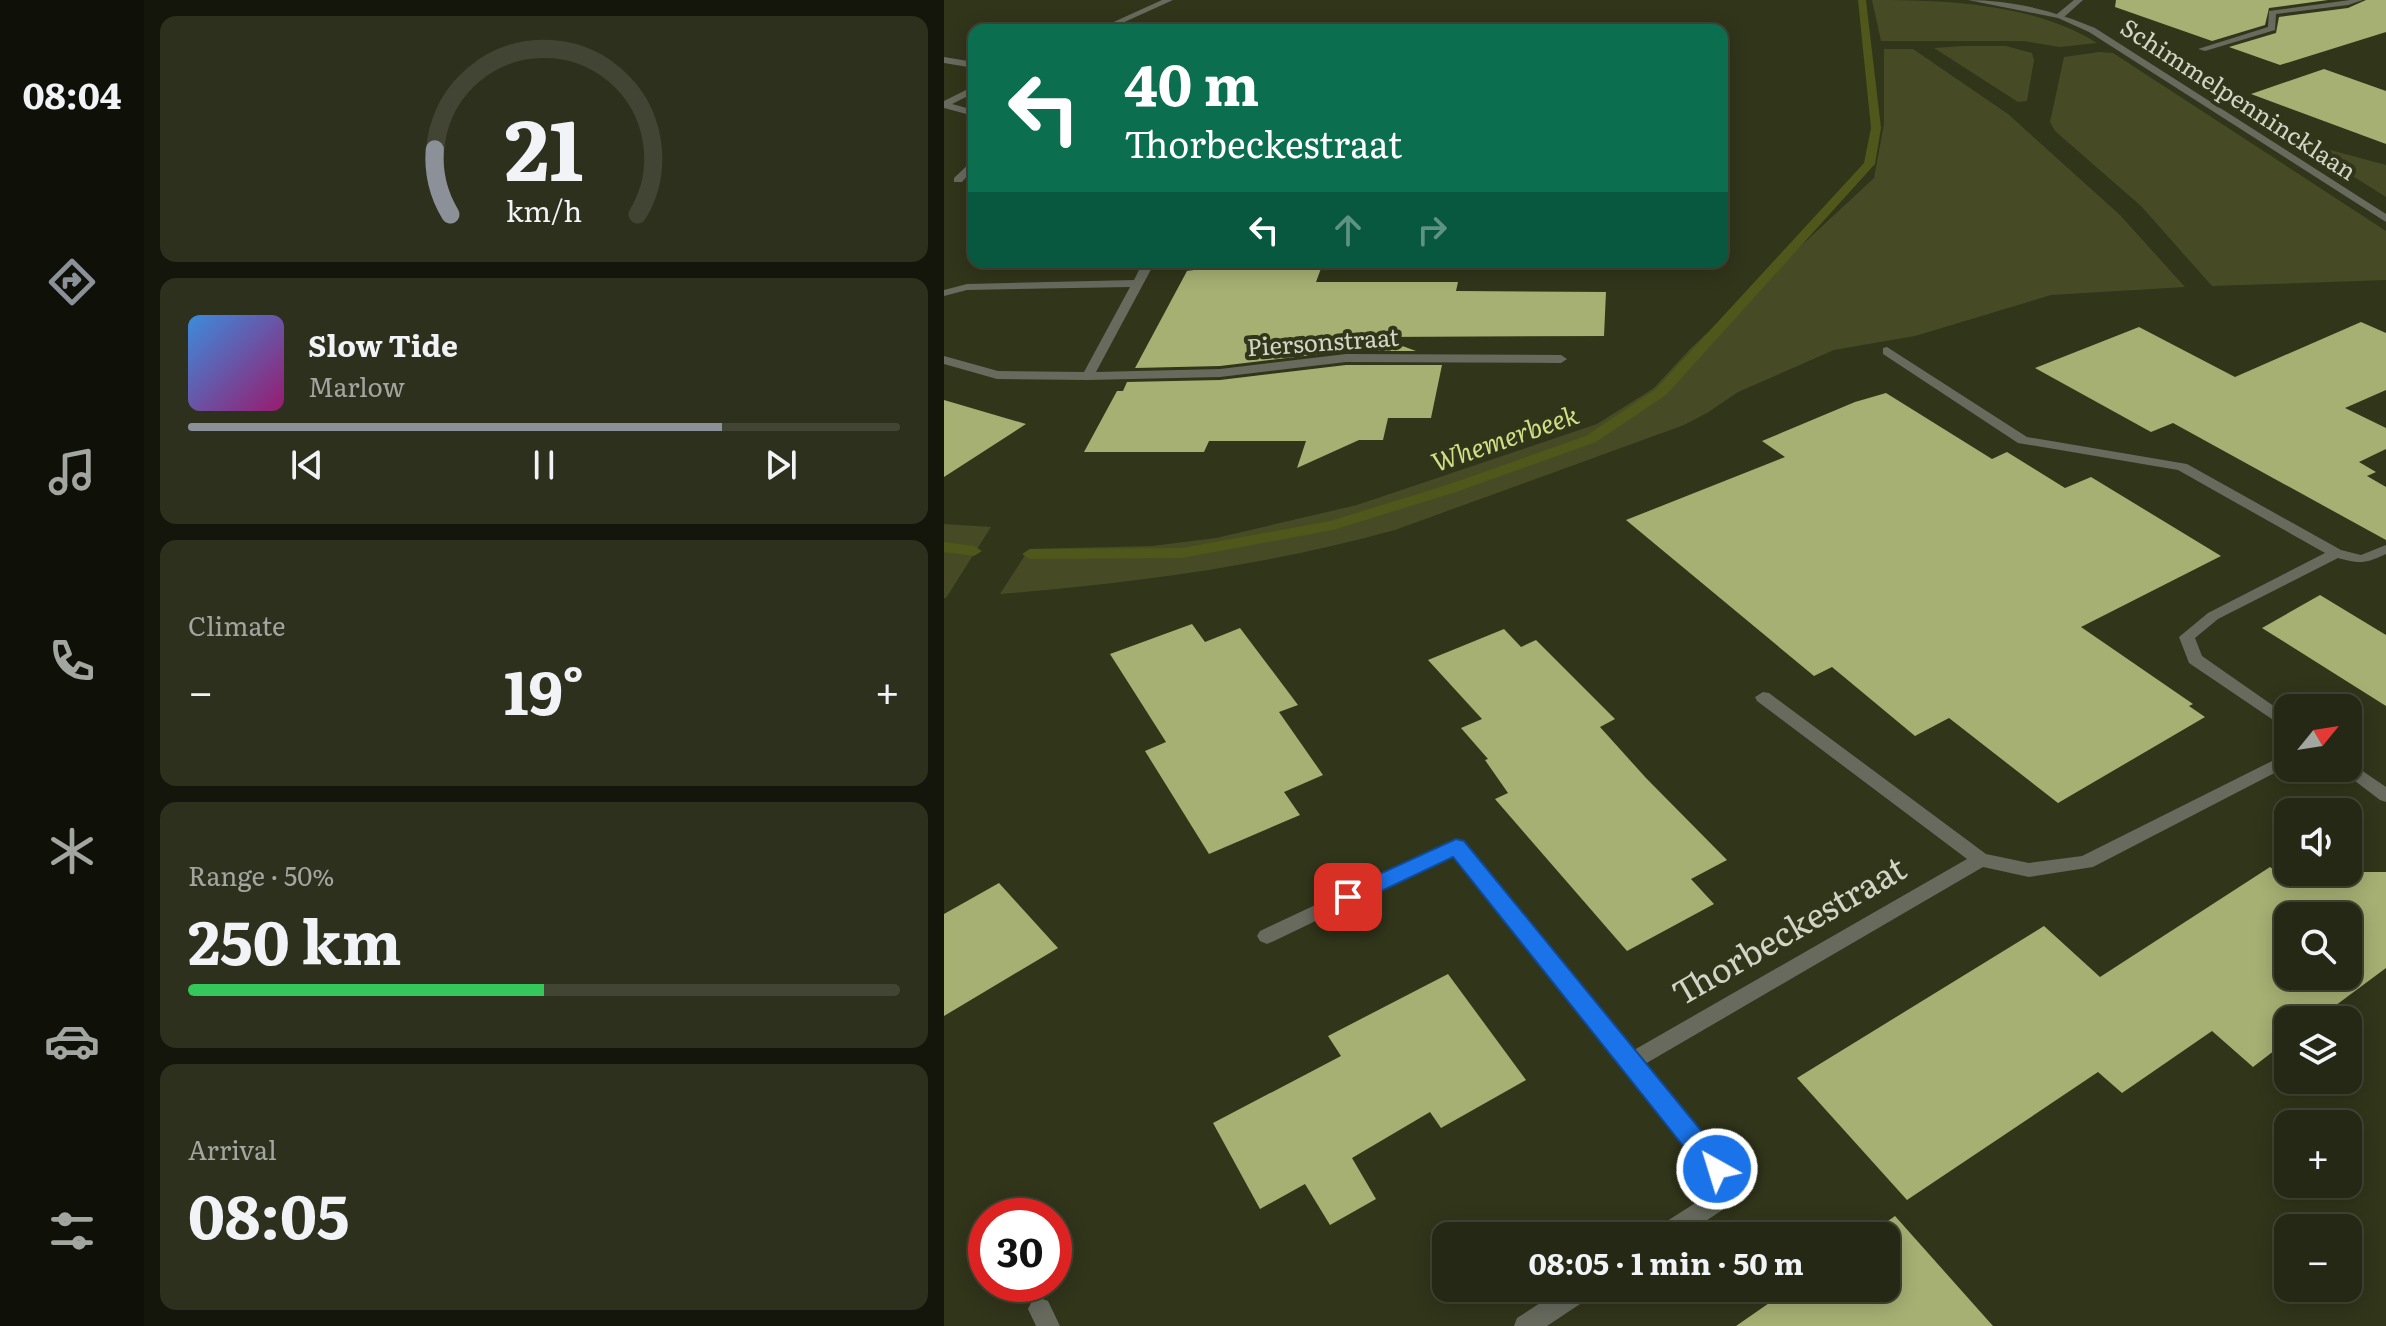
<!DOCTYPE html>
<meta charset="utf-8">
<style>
body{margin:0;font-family:Literata,serif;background:#2d301d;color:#f1f3f6;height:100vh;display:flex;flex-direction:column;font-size:30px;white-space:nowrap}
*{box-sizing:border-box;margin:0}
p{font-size:26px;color:#a3a6a0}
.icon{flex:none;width:44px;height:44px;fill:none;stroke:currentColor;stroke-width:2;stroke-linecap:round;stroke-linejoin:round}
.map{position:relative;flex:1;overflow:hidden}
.drawer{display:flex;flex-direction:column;gap:16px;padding:16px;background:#14160b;width:800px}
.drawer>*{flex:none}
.guide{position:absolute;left:24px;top:24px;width:760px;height:244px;border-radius:16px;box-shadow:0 4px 20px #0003,0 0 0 2px #424434;background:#0b6e4f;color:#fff;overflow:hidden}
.needle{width:52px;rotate:60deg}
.controls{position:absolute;left:1330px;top:694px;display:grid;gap:16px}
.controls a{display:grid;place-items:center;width:88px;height:88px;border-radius:16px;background:#252814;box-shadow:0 4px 20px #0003,0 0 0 2px #424434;font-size:40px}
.speed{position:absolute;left:24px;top:1198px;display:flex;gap:16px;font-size:40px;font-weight:700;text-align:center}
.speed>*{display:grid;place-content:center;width:104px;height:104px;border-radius:50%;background:#252814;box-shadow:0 4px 20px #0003,0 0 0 2px #424434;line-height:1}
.speed .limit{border:12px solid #d22;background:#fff;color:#111}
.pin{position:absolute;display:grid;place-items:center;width:68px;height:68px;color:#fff;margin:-34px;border-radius:16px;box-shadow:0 4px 12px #0006}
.me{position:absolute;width:88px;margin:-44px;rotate:321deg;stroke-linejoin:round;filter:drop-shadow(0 0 6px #0008)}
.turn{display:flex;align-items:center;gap:28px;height:168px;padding:0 24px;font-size:36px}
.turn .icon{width:104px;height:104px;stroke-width:2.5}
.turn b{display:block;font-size:56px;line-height:68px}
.lanes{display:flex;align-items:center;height:76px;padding:0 24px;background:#0003;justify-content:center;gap:40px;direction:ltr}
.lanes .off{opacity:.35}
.big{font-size:60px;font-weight:700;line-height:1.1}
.drawer .card{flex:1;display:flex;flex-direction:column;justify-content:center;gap:12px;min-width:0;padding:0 28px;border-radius:16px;background:#2d301d}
.drawer .dial{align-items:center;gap:0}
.dial svg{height:208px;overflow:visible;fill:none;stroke:#424434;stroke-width:7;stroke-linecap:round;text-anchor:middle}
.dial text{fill:#f1f3f6;stroke:none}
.song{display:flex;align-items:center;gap:24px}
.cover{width:96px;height:96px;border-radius:12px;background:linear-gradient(135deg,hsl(210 70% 55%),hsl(320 70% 35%))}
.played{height:8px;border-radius:4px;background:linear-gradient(90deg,#8c9099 75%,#424434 75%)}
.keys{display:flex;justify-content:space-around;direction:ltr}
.heat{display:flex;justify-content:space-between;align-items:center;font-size:44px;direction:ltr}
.charge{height:12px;border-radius:6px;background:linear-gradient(90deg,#34c759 50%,#424434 0)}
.trip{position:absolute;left:488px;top:1222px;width:468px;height:80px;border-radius:16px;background:#252814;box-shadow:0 4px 20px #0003,0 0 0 2px #424434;font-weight:700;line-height:80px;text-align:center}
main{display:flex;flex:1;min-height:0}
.tabs{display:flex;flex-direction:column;width:144px;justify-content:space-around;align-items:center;background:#0f1008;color:#a3a6a0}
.tabs .icon{width:56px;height:56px}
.tabs .current{color:#8c9099}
.tabs b{font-size:36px;color:#f1f3f6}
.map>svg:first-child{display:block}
</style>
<main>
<nav class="tabs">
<b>08:04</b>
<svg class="icon current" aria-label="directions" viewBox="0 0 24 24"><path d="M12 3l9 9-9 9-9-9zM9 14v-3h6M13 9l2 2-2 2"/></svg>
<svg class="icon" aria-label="music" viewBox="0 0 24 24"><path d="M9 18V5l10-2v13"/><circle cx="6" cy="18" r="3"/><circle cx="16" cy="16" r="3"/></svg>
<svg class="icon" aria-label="phone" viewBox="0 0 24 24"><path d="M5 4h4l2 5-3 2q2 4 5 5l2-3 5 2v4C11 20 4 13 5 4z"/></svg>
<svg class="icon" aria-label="climate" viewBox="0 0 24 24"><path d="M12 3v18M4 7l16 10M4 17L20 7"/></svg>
<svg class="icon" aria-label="car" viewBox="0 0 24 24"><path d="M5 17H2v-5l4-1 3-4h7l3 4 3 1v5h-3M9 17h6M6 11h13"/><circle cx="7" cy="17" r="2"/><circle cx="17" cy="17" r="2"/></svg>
<svg class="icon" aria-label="filters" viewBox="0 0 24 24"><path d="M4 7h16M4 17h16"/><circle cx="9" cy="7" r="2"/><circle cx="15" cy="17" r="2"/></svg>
</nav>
<section class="drawer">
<div class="card dial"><svg viewBox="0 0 100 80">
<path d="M14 69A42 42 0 1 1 86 69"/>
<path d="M14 69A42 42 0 0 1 8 44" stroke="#8c9099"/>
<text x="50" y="56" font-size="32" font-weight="700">21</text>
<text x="50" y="72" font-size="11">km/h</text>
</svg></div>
<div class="card">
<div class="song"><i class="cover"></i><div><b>Slow Tide</b><p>Marlow</p></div></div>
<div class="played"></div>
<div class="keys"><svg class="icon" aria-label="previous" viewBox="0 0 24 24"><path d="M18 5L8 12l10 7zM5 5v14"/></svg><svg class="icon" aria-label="pause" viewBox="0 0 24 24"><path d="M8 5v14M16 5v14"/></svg><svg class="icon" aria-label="next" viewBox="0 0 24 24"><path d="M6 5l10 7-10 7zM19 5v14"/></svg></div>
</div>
<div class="card"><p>Climate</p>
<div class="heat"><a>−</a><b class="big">19°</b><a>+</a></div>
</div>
<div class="card"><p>Range · 50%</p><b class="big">250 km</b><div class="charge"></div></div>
<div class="card"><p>Arrival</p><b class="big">08:05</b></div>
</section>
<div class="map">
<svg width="1442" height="1326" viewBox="0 0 1442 1326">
<rect width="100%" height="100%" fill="#31351a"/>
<path fill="#464b26" d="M928 0C1001 0 1089 3 1153 43L1116 47 1079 41H937Z
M1019 46H1062L1088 53 1090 60 1083 101 1074 102 990 48Z
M940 49H969L1064 114 1176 215 1241 287 1107 295 971 336 890 350 794 392 763 413 740 425 451 530C321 566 190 583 56 594L85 549 208 546 272 538 413 505 653 424 710 388 747 348 930 178 940 124Z
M1155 52 1169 53 1442 231V280L1268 286 1197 206 1111 131 1106 122 1120 57Z
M1353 141 1442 165V197Z
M0 524 47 527 2 598H0Z"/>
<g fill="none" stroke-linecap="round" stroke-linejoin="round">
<path fill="#4f571a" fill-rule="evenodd" d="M914 0H922L937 128 931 164 722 395 652 442 512 492 389 530 238 558 86 559 78 554 86 549 238 548 386 521 500 486 642 436 712 389 920 163 927 128Z
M0 542 30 546 38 551 30 556 0 552Z"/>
</g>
<path fill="#a6b073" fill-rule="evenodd" d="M1172 0H1384L1325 8 1321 25 1268 41 1171 7Z
M1422 0H1442V32L1336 65 1285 47 1332 33 1335 17 1404 8Z
M1380 69 1442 91V144L1307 94Z
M254 262 379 263 372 282H514L512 291 662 292 660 336 434 337 472 351H402L276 366 191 368 243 271 250 270Z
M1417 322 1442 333V390L1401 408 1442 428V449L1415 462 1432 472 1423 476 1442 487V540L1229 423 1207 432 1091 368 1195 327 1291 377Z
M402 365H498L487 418H444L439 440H415L353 468 362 441H265L260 452H140L173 391H179L183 382 276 380Z
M942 393 1048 459 1063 452 1121 488 1147 477 1277 556 1137 627 1249 704 1245 706 1261 717 1114 803 1005 718 971 736 888 667 870 676 682 520 841 457 818 441 911 402Z
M0 400 82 424 0 477Z
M1376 595 1442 635V706L1318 628Z
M248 624 261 642 296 628 354 705 335 712 379 775 340 792 356 815 265 854 201 751 222 742 166 654Z
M560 629 577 647 592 640 671 719 656 727 702 778 783 860 747 879 770 904 683 951 551 799 564 793 541 760 544 759 517 728 538 719 484 660Z
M1326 867 1347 882 1362 872H1442V968L1372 1020H1344V1040L1309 1067 1268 1031 1178 1093 1154 1072 963 1200 853 1078 1100 926 1156 977ZM1344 916H1404V976H1344Z
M55 883 114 948 0 1016V914Z
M504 974 582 1080 497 1128 486 1112 408 1158 432 1199 386 1225 361 1184 316 1209 269 1123 397 1056 384 1036Z
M951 1216 1049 1326H792L847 1288H942V1236H923Z"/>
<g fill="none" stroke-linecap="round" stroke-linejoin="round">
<path fill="#676a5d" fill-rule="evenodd" d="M218 0H229L163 30H152Z
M1130 0H1139L1119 18H1113V14Z
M1406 0H1419L1404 5 1332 14 1331 30 1261 51 1254 49 1324 27 1325 11Z
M0 57 30 62V68L0 63Z
M30 86V93L8 104 30 110V116L0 108V101Z
M30 159V168L18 182H10V178Z
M199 262H211L152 372 276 369 402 354 617 355 623 359 617 363 402 362 276 377 144 380 53 379 0 364V356L54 371 140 372 186 287 23 290 0 296V290L23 284 190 280Z
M943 347 1083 437 1243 464 1397 550 1417 555 1442 545V554C1420 564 1417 564 1394 558L1274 619 1251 638 1258 656 1344 716V730L1245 663 1235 637 1264 613 1381 553 1234 470 1074 443 939 354V348Z
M819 692 825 693 1042 854 1085 863 1138 856 1344 753V766L1149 867 1085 877 1039 867 701 1064 801 1190 798 1197 739 1236H709L712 1228 775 1188 509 855 330 941 323 944 316 941 313 936 316 931 512 839 518 841 690 1050 1023 859 813 701 811 697Z
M1404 761 1442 787V802L1436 800 1398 771 1396 768H1404Z
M619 1288H652L648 1296 603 1326H570L573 1318Z
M96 1298 104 1301 116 1326H92L84 1309 88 1301Z"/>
<path fill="#676a5d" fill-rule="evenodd" d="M1024 0C1067 0 1112 11 1151 28L1442 214V222L1145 32 1114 18Z"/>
</g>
<path fill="#1a73e8" stroke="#114b97" stroke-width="2" d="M512 839 520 841 782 1161 785 1169 782 1177 773 1180 764 1177 509 857 412 903H396L393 897 396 892Z"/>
<g text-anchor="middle" stroke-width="8" stroke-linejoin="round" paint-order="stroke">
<g font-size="24" fill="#d2d5c5" stroke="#31351a">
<text transform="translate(1294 100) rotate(33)" y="8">Schimmelpennincklaan</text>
<text transform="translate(379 343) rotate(-4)" y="8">Piersonstraat</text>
</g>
<g font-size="26" font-style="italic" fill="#d0de86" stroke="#31351a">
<text transform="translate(561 439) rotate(-19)" y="9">Whemerbeek</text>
</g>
<g font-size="34" fill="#d2d5c5" stroke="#31351a">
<text transform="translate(845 931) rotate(-30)" y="12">Thorbeckestraat</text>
</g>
</g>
</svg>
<div class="controls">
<a><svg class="needle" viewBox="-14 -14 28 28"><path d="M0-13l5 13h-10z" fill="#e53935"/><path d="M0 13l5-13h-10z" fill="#a3a6a0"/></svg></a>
<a><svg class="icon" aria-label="sound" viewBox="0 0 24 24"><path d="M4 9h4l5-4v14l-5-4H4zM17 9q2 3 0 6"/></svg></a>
<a><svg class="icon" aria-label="search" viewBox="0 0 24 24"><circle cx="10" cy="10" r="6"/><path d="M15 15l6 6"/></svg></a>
<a><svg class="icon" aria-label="layers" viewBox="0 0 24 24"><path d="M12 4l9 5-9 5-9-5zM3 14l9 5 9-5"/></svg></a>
<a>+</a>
<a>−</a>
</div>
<div class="speed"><div class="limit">30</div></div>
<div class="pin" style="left:404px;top:897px;background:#d93025"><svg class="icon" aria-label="arrive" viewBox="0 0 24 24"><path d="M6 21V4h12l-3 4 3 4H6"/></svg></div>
<svg class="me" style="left:773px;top:1169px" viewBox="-20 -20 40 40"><circle r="17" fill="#1a73e8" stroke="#fff" stroke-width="3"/><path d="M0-11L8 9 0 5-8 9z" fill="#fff"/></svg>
<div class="trip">08:05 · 1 min · 50 m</div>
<div class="guide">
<div class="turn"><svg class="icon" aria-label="left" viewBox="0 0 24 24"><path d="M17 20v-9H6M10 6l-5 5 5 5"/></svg><div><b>40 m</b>Thorbeckestraat</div></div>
<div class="lanes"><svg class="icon" aria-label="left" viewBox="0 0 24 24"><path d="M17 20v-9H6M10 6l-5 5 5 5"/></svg><svg class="icon off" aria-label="ahead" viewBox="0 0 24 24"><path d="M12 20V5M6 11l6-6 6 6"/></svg><svg class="icon off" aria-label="right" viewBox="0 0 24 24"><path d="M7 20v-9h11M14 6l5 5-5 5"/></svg></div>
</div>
</div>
</main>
